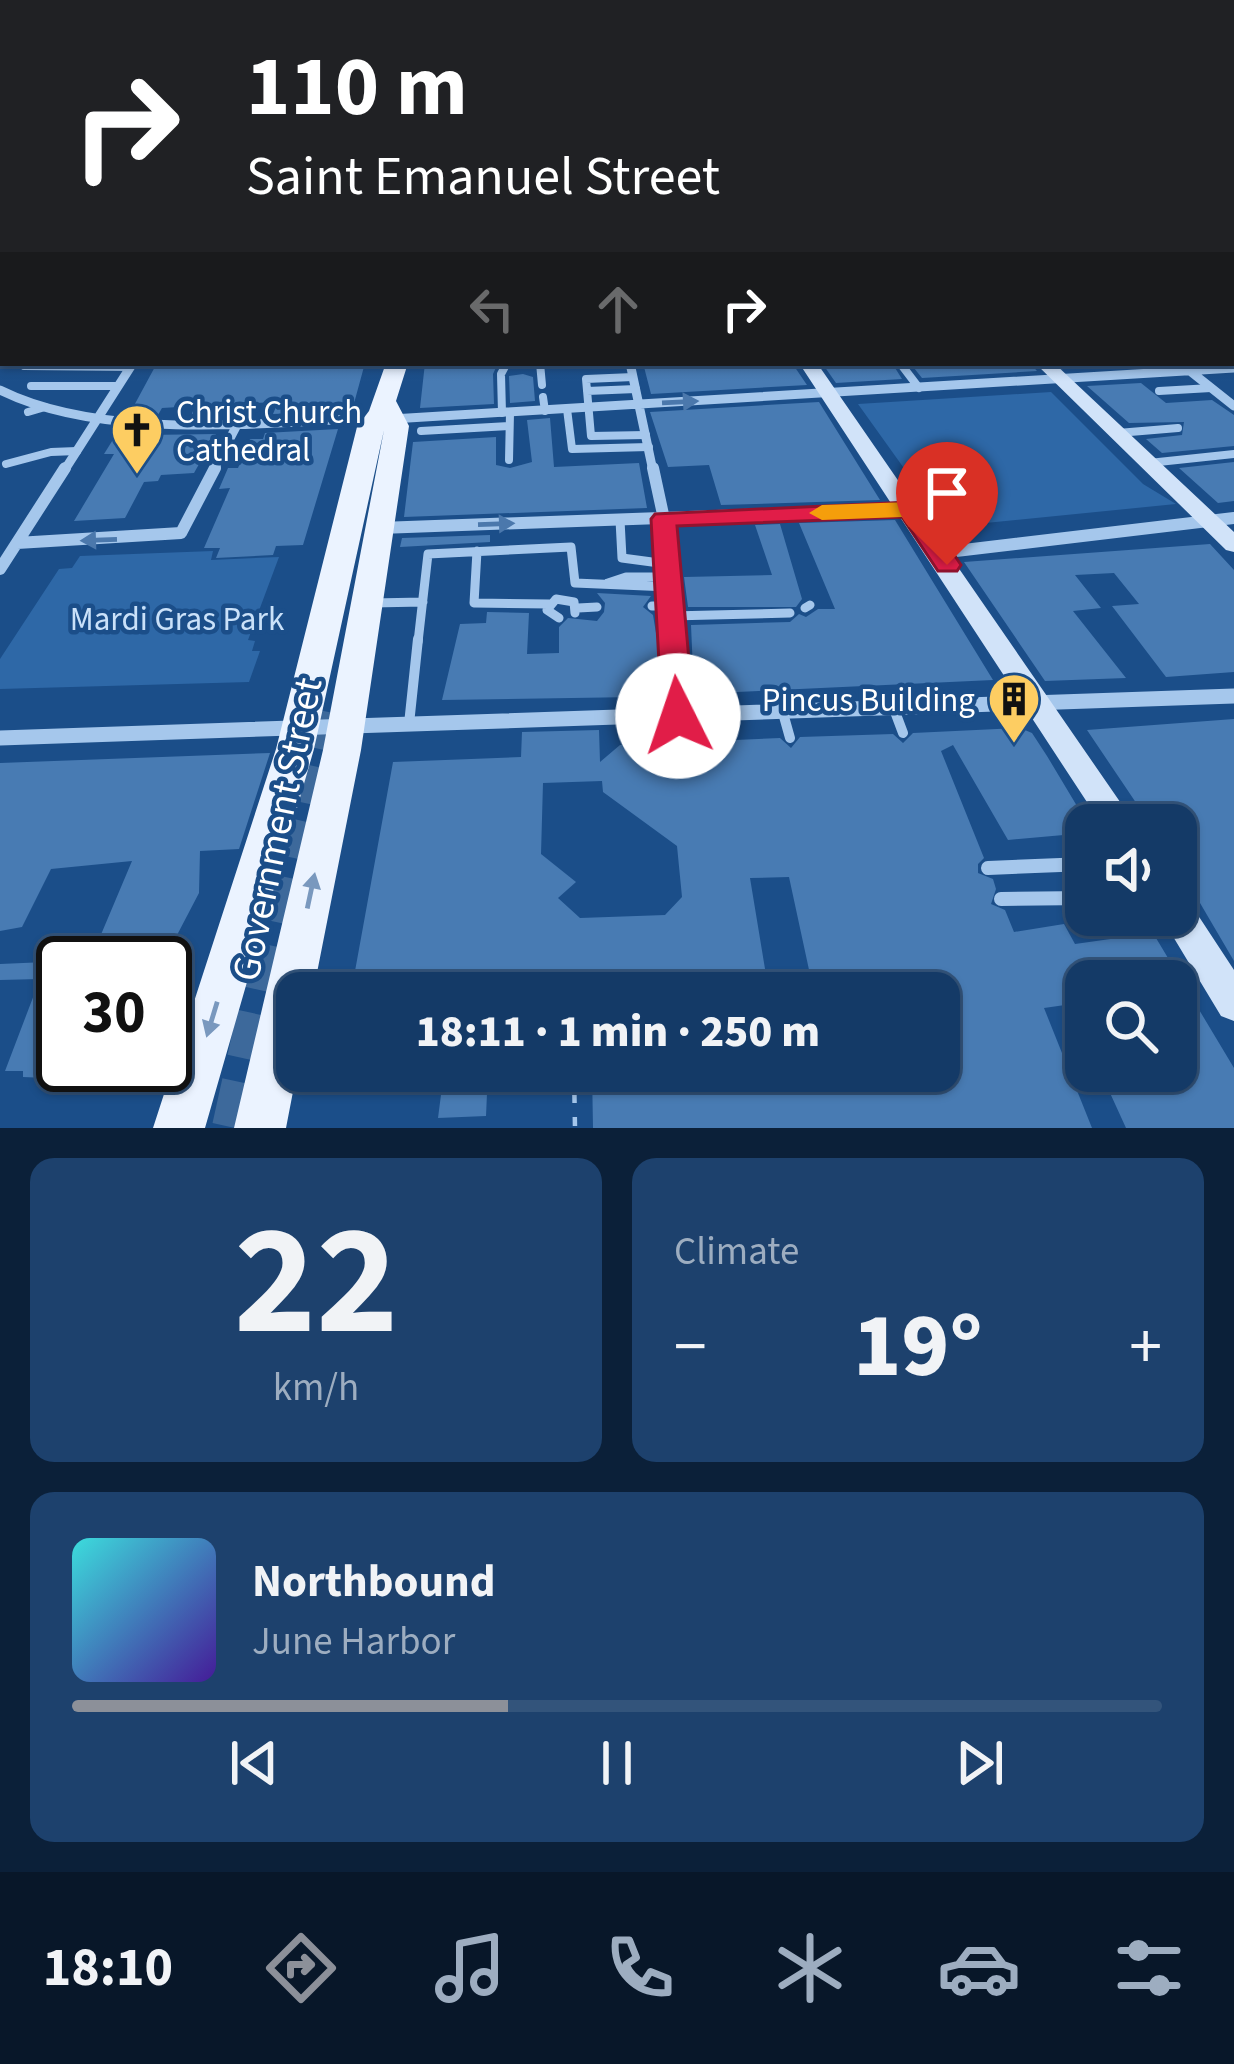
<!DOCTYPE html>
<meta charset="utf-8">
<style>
body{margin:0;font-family:"Source Sans 3",sans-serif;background:#1d416d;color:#f1f3f6;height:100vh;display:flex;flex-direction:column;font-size:45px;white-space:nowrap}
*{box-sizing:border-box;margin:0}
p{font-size:39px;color:#9dadc0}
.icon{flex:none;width:66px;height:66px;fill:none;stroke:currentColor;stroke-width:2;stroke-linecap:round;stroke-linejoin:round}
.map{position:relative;height:1128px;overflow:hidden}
.sheet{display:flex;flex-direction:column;gap:30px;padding:30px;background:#0b2039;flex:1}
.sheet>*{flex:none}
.hud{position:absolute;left:0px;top:0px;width:1236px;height:366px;box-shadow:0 3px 9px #0004,0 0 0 3px #33547b;background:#202124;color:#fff;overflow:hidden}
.controls{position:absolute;left:1065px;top:804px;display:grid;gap:24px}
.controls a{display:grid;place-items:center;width:132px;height:132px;border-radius:24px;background:#143a67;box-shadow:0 3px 9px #0004,0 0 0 3px #33547b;font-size:60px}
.speed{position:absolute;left:36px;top:936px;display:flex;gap:24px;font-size:60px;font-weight:700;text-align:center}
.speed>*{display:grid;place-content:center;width:156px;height:156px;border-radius:50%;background:#143a67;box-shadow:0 3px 9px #0004,0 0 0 3px #33547b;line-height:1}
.speed .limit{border:6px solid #111;border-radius:18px;background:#fff;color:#111}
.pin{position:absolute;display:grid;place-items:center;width:102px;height:102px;color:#fff;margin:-123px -51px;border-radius:50% 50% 50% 0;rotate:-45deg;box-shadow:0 0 12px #0007}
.pin .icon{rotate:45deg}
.me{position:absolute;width:132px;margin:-66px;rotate:356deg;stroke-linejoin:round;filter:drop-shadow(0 0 9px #0008)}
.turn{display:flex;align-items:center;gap:42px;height:252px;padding:0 48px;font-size:54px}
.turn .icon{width:156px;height:156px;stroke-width:2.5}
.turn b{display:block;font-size:84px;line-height:102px}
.lanes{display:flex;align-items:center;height:114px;padding:0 48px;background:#0003;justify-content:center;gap:60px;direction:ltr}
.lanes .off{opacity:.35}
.big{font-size:90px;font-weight:800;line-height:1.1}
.sheet .tile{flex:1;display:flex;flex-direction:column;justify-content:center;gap:18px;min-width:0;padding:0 42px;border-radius:24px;background:#1d416d}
.sheet .dial{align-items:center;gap:0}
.dial b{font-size:156px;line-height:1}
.song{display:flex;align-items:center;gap:36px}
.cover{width:144px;height:144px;border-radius:18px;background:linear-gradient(135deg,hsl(180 70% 55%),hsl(260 70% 35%))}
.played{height:12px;border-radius:6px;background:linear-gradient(90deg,#8c9099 40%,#33547b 40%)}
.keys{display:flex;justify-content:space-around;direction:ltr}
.heat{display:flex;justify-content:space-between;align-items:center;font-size:66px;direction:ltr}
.sheet .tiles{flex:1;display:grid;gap:30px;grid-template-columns:1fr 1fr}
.tile:last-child{grid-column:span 2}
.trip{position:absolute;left:276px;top:972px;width:684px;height:120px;border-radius:24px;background:#143a67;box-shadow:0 3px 9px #0004,0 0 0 3px #33547b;font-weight:800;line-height:120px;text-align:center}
.tabs{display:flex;height:192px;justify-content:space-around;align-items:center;background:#081729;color:#9dadc0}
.tabs .icon{width:84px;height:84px}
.tabs .current{color:#8c9099}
.tabs b{font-size:54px;color:#f1f3f6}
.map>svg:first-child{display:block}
</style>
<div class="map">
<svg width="1234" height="1128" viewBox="0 0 1234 1128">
<rect width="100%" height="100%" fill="#1b4e89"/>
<path fill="#2e68a7" d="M1051 392 1143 484 1176 504 946 527 858 404Z
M213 551 211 560 279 557 248 640 255 641 252 651H260L249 682 0 689V659L59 569 72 568 80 556Z"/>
<path fill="#487bb3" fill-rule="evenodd" d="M157 363H365L353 407 344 411 273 414 278 402 228 404 214 416H191L195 406 162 408 158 415 130 413Z
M425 363H498L493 374 494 404 420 408Z
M643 363H792L807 385 651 394Z
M822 363H892L902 379 836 383Z
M910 363H1030L1037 371 922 378Z
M523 374 533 377 535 401 510 403 509 376Z
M1141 383 1166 403 1212 400 1234 415V446L1162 453 1146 439 1182 435 1184 422 1129 423 1087 386Z
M819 402 880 500 721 505 709 465 668 467 650 412Z
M550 418 554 467 639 463 647 508 404 517 413 442 496 437V465L510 468 532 462 527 420Z
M338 429 303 545 276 546 273 555 216 558 220 548H204L230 488 219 489 228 468H238L250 439H263L265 433Z
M119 430 147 435 216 434 194 473 161 475 158 481 144 482 125 518 74 521 114 454H104Z
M1234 462V501L1218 503 1179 468Z
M895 520 993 680 694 694 691 625 790 622 799 614 806 617 818 609H835L799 523Z
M780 524 802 599 796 607H688L684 577 772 575 755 525Z
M490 535V542L400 547 402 538Z
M1210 544 1234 570V672L1166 677 1112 606 1139 604 1114 573 1075 575 1101 608 1073 611 1126 678 1045 681 964 562Z
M597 593 651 596 643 607 653 615 662 669 655 688 636 697 442 700 460 624 486 623 487 612 529 613 527 654 559 653V627L568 618 597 621 604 612 605 603Z
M1234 719V961L1176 862V825H1151L1087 730Z
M1020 728 1032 733 1047 756 1086 821V833L1008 840 953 745 941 751 984 858 978 864V873L993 879 996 889 991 904 1005 910 1014 932 1064 924 1075 944 1153 933 1234 1068V1128H1126L1105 1082 1153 1083 1147 1071H1176V981H1086V1002L1044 1008 1092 1128H593L592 1071H939V993H814L789 877 750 878 769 993H351L393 762 521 757 522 732 599 730 600 762 620 745 780 738 791 748 800 737 893 734 903 743 913 733ZM602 781 603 792 677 846 682 897 665 915 580 918 558 898 576 882 541 854 543 783Z
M270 753 239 849 200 851 199 893 176 937 170 936 160 963H89L132 861 51 869 22 927 0 931V763Z
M63 953V1065H146L147 1073 93 1080 23 1077V1071H5L40 979 0 980V964L46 962 49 955Z
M165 956 184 973 191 995 180 1032 165 1053Z
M427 1071H488L486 1116 438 1118 442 1087Z"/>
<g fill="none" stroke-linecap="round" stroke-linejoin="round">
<path stroke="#3d699b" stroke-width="38" stroke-dasharray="38 18" stroke-linecap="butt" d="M294 858 329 698"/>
<path stroke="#3d699b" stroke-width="46" stroke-dasharray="46 24" stroke-linecap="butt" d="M235 1128 295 855"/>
<path stroke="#a5c7ec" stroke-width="4.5" stroke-dasharray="9 14" stroke-linecap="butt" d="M574 1071 575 1128"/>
<path stroke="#a5c7ec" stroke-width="8" d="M28 363 24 366 130 367
M540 363 542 385
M900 363 919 388
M1048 366 1094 363
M633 377 586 379 591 436 646 435
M31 386H118
M587 391 636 389
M1159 391 1211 388
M543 397 545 411
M567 409 572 449 649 447
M28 412 45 407
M502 413 501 374 507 363
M421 431 509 426
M1118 433 1178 428
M509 460 510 413
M1149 463 1234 454
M6 464 51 452 77 451"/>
<path stroke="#a5c7ec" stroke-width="9" d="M620 520 622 558 667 564
M477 551 474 603 549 604
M608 583 626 577H668
M372 603 423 602
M652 606H670
M578 608 597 607
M805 608 810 605
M671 616 790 613
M559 618 547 610 556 599 574 602 575 613
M418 642 428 554 571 547 575 583 669 587"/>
<path stroke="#a5c7ec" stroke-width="10" d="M894 709 903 733
M783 713 790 738
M409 724 418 639"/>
<path stroke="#a5c7ec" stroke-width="14" d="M988 868 1086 864
M1001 899 1086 898"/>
<path stroke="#a5c7ec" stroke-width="9" d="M630 363 653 471
M1190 371 1234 406
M0 390C99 439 246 424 355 419
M392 419 1234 368
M64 471 133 363
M213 471 237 425"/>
<path stroke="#a5c7ec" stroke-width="12" d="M653 468 664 519 673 642
M380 528 910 509
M17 543 181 533 215 468
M939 553 1234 518
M0 569 65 468"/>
<path stroke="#a5c7ec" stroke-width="15" d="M673 639 678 716
M0 738 1234 696"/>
<path fill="#d1e3f9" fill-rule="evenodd" d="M0 263H3V271H0Z
M1233 263H1234V271H1233Z
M0 281H3V291H0Z
M799 363H817L1136 825H1102Z
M1035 363H1054L1234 532V552L1226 550Z
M1176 895 1188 900 1234 970V1021L1221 1016 1160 915H1176Z"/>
<path fill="#ebf3ff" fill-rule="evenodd" d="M386 363H408L396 401 409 426 361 750 313 993H297V1071L286 1128H234L323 750 384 430 314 749 205 1128H153L276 749 357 427 369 411Z"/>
</g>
<defs><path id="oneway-solid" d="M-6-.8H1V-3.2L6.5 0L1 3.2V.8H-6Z" transform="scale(3)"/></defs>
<g fill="#4b78ac">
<use href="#oneway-solid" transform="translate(680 402) rotate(-3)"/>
<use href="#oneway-solid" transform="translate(496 524) rotate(-2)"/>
<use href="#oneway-solid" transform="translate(99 540) rotate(178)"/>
</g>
<g fill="#7998be">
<use href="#oneway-solid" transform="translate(311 891) rotate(-78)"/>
<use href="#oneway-solid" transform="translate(212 1019) rotate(107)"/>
</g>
<linearGradient id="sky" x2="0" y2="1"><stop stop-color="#0f2b4b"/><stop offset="0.59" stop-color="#396397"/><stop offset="1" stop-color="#396397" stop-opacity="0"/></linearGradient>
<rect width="1234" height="382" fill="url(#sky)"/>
<path fill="#e11d48" stroke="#92132f" stroke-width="3" d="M910 502 919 504 957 559 961 565 957 571H938L902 517 677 526 694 716 690 724H666L662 716 651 519 655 514Z"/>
<path fill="#f59e0b" d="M910 502 919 504 931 521 927 527H909L902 517 822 520 809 513 822 505Z"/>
<defs>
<g id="church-pin" transform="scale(2.7)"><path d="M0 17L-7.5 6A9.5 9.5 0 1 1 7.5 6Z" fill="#fdcd62" stroke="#1b4e89"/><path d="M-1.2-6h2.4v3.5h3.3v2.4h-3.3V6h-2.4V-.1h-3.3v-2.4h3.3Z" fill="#111"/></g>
<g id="building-pin" transform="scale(2.7)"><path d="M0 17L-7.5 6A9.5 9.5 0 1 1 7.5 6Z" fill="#fdcd62" stroke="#1b4e89"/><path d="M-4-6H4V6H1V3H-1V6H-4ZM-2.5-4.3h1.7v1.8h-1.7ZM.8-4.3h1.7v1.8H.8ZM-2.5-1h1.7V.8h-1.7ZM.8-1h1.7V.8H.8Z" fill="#111"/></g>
</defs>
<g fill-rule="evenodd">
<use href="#church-pin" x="137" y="430"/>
<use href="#building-pin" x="1014" y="699"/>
</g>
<g text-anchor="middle" stroke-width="9" stroke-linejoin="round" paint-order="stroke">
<g font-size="33" fill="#fff" stroke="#1b4e89" text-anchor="start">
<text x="176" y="423">Christ Church<tspan x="176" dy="38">Cathedral</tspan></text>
<text x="975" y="711" text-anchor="end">Pincus Building</text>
</g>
<g font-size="33" fill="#cae1f9" stroke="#1b4e89">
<text x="177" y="630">Mardi Gras Park</text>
</g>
<g font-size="39" fill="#fff" stroke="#1b4e89">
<text transform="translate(276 829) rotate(-78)" y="14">Government Street</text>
</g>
</g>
</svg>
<div class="controls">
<a><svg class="icon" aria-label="sound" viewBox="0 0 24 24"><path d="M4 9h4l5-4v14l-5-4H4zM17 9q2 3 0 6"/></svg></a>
<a><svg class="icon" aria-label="search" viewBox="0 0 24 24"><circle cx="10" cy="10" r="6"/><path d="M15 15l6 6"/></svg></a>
</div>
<div class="speed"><div class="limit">30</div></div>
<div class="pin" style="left:947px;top:565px;background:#d93025"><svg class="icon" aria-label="arrive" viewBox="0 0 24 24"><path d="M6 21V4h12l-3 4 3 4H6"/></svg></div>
<svg class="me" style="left:678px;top:716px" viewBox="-20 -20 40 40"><circle r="19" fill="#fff"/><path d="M0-13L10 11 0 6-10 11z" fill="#e11d48"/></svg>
<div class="trip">18:11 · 1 min · 250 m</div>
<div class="hud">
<div class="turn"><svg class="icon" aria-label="right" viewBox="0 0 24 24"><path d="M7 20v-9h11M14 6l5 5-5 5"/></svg><div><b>110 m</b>Saint Emanuel Street</div></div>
<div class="lanes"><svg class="icon off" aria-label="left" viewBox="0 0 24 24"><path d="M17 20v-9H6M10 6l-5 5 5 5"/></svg><svg class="icon off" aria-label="ahead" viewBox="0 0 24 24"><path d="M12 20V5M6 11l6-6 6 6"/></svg><svg class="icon" aria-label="right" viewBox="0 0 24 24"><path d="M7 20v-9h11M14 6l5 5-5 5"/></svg></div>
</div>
</div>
<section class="sheet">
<div class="tiles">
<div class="tile dial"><b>22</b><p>km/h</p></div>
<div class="tile"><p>Climate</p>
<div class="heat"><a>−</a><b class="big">19°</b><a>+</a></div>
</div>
<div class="tile">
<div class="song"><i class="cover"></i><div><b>Northbound</b><p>June Harbor</p></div></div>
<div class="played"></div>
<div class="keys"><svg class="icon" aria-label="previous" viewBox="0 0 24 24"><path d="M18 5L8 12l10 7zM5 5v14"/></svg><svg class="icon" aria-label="pause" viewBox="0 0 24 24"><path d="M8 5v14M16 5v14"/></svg><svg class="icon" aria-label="next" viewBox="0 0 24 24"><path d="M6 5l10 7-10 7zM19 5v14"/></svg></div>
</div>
</div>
</section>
<nav class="tabs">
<b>18:10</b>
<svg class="icon current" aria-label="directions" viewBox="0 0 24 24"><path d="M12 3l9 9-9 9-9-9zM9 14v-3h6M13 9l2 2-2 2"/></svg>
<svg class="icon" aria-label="music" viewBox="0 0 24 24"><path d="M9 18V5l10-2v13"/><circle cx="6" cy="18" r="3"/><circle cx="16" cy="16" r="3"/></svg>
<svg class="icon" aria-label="phone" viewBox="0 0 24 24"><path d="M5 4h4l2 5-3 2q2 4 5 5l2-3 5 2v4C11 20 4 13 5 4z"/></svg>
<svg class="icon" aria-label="climate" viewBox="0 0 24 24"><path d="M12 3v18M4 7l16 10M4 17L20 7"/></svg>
<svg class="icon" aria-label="car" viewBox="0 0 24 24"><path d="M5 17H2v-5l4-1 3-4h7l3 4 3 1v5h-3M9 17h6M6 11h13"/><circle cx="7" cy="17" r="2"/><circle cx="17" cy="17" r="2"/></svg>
<svg class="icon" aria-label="filters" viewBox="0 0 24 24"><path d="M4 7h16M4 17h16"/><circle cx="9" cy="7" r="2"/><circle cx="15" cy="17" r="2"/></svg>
</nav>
